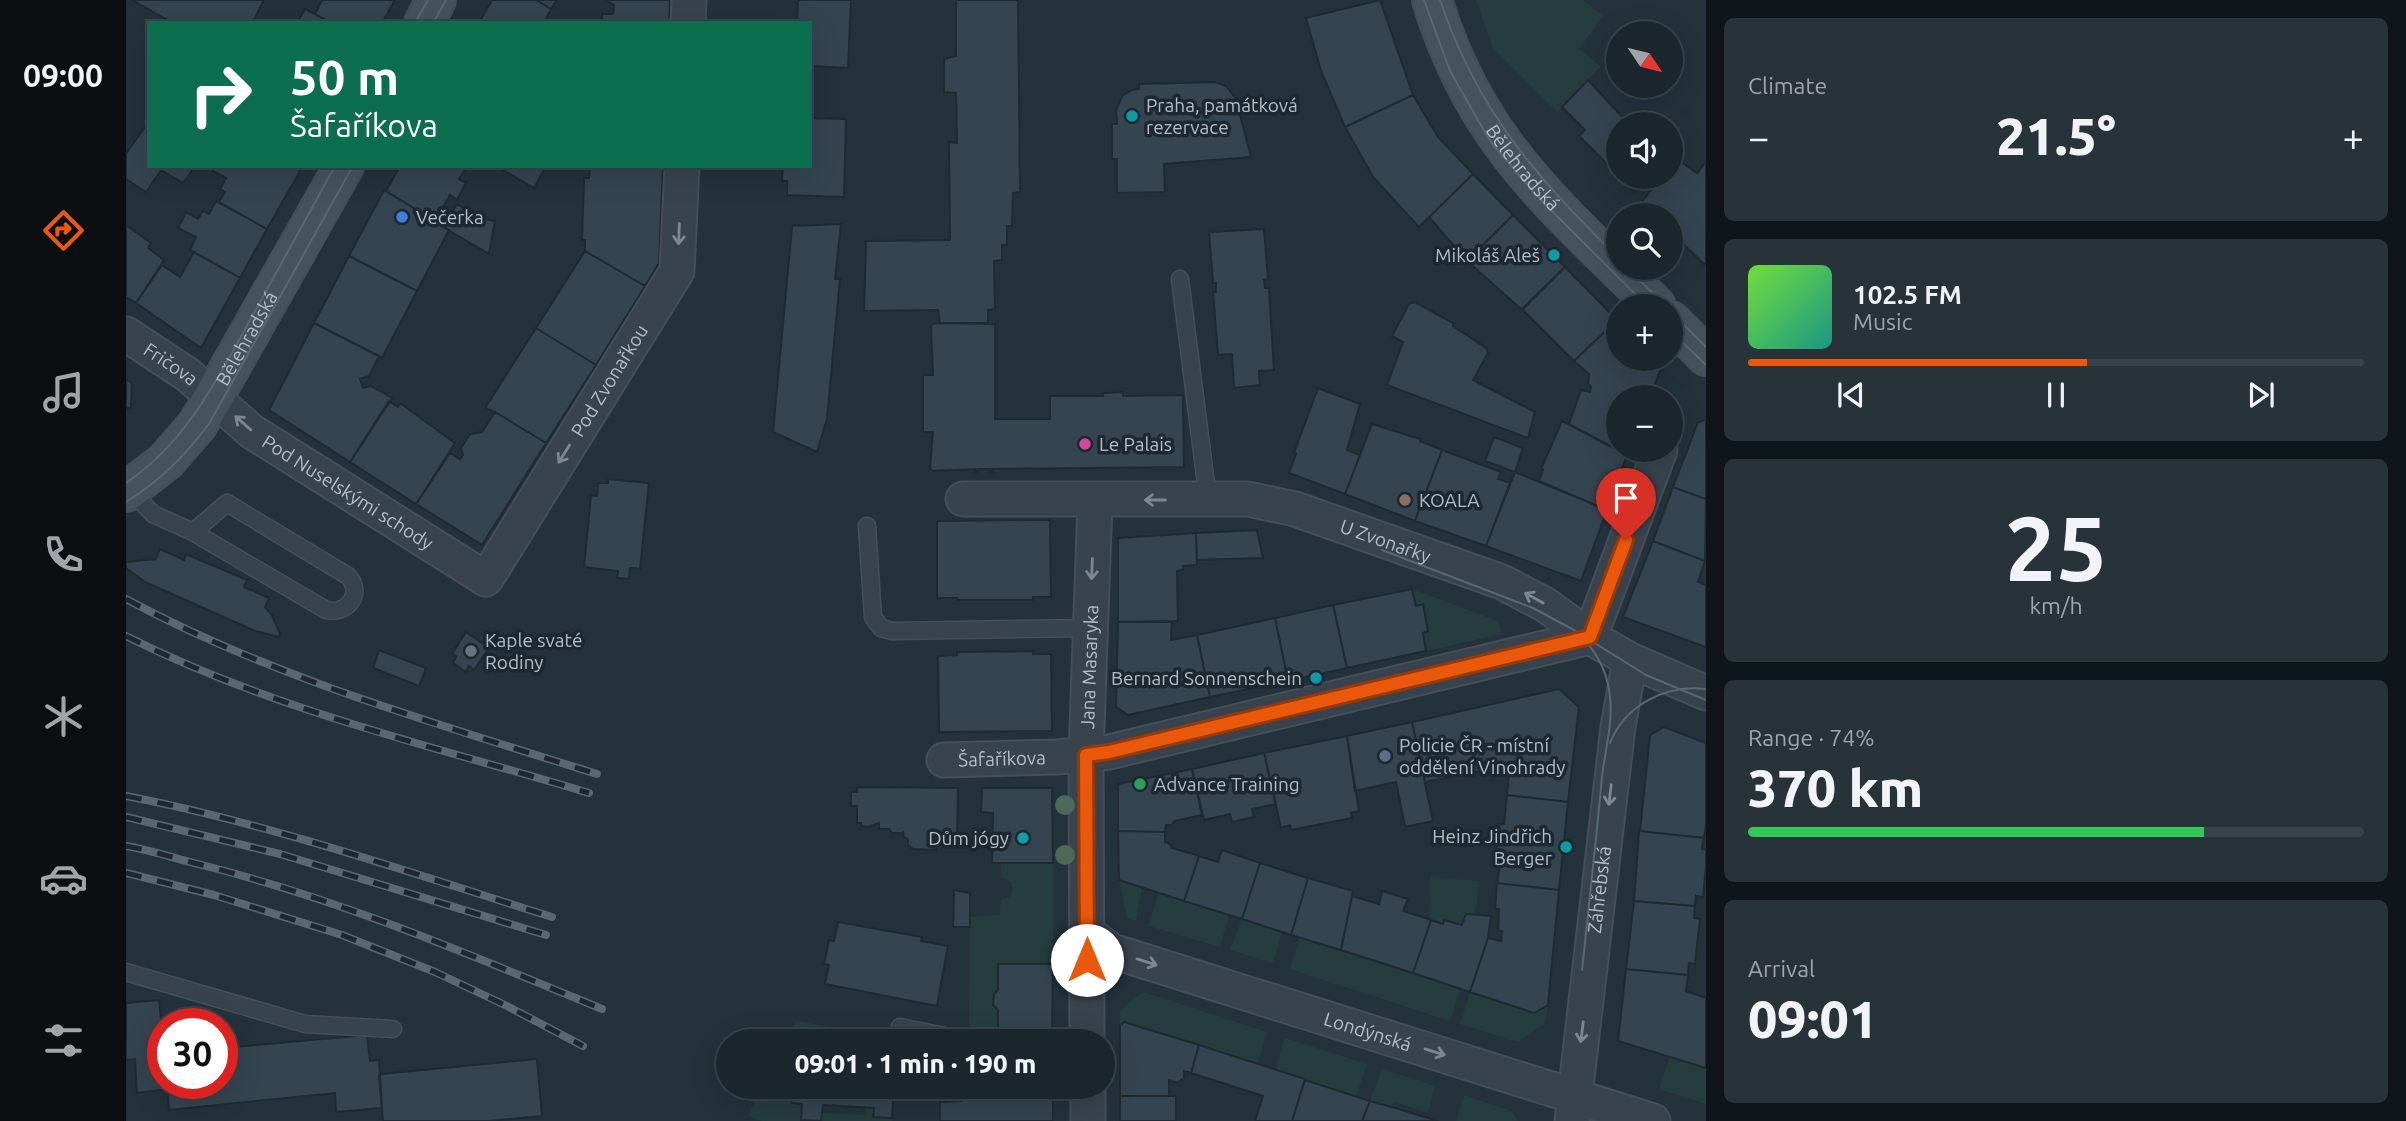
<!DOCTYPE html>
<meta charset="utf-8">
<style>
body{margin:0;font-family:Ubuntu,sans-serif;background:#283239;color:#f1f3f6;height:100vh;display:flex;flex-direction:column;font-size:26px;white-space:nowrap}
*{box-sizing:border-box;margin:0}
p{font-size:23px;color:#a0a5aa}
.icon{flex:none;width:38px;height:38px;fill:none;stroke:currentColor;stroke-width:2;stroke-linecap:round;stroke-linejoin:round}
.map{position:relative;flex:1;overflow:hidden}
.details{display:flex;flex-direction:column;gap:18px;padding:18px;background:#0f1519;width:700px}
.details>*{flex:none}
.top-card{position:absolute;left:21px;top:21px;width:665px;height:147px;border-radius:0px;box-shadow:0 7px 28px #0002,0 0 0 2px #394349;background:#0b6e4f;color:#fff;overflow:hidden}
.needle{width:46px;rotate:125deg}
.fabs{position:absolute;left:1480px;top:21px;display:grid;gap:14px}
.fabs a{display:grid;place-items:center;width:77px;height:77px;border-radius:50%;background:#1b262d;box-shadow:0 7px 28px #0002,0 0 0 2px #394349;font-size:35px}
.speed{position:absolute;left:21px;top:1008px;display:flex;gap:14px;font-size:35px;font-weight:700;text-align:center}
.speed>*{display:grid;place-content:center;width:91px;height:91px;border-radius:50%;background:#1b262d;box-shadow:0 7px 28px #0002,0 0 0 2px #394349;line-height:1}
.speed .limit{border:10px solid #d22;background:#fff;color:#111}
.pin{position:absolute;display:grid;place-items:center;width:60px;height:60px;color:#fff;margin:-72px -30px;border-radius:50% 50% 50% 0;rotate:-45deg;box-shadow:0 0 7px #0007}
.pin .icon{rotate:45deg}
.me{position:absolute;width:77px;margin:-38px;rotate:0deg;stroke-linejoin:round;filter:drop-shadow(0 0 5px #0008)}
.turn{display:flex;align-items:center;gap:24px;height:147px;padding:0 28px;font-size:32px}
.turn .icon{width:91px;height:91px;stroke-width:2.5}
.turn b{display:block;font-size:49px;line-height:60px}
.big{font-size:52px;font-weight:800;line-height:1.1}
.details .card{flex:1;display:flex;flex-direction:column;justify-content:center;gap:10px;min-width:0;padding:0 24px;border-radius:10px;background:#283239}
.details .dial{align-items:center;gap:0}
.dial b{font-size:91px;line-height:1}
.song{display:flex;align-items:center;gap:21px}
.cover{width:84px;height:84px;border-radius:10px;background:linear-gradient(135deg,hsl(100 70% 55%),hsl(170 70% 35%))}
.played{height:7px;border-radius:4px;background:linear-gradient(90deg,#ea580c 55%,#394349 55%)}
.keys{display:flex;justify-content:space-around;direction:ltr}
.heat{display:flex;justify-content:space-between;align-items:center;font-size:38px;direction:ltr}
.charge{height:10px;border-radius:5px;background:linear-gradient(90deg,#34c759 74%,#394349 0)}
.trip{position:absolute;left:590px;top:1029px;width:399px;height:70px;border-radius:35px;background:#1b262d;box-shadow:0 7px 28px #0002,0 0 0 2px #394349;font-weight:800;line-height:70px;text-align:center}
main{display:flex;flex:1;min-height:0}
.tab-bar{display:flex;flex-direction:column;width:126px;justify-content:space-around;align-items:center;background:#0b0f12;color:#a0a5aa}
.tab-bar .icon{width:49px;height:49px}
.tab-bar .selected{color:#ea580c}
.tab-bar b{font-size:32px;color:#f1f3f6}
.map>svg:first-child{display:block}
</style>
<main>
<nav class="tab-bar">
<b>09:00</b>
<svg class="icon selected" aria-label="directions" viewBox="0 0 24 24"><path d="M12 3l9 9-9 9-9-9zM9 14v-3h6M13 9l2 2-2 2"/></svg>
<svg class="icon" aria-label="music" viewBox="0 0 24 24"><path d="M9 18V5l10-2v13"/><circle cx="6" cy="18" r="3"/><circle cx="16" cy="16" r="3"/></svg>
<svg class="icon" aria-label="phone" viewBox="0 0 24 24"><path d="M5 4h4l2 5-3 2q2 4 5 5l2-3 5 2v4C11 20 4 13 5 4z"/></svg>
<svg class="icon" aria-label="climate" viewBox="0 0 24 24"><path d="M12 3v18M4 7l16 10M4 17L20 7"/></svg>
<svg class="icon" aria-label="car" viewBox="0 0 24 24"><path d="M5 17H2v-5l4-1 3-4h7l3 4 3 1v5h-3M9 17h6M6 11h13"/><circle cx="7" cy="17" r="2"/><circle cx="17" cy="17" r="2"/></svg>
<svg class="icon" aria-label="filters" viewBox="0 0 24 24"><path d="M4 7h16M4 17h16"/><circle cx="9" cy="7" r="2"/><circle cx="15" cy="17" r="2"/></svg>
</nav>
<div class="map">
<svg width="1580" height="1121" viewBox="0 0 1580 1121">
<rect width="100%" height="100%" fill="#24323c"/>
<path fill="#263d3d" d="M1350 0H1457L1477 16 1453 49 1475 66 1431 112 1367 48Z
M1286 589 1372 621 1376 634 1300 651 1297 633 1302 631 1297 605 1290 606Z
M875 863H927V964H872V1034L843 1028 844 917 874 915 875 900 884 897 887 890 885 882 875 877Z
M1305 877 1353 881 1349 915 1336 925 1318 920 1317 924 1304 919Z
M993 880 1016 888 1010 921 1001 918Z
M1032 893 1103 915 1094 947 1023 926Z
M1116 919 1156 932 1147 963 1104 950Z
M1174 938 1334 989 1324 1021 1164 969Z
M1017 992 1141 1032 1131 1064 999 1022 994 1026V1010Z
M1344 992 1408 1013 1422 1005 1419 1023 1392 1042 1334 1024Z
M673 1021 773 1041 680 1039 679 1041H659L669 1022Z
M1159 1038 1241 1064 1230 1096 1149 1070Z
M1544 1056 1580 1068V1104L1533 1089Z
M1256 1069 1309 1086 1302 1113 1268 1102 1266 1107 1244 1101Z
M636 1087H666L665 1103 676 1104 675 1120 685 1121H636L622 1116Z
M1338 1095 1385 1111 1392 1121H1330Z
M740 1107 748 1108V1117L766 1118V1121H695L696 1113 739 1115Z"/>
<path fill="#344450" stroke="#1f2a33" stroke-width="2" d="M6 0H138L126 23H47Z
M196 0H269L256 23H205L189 14Z
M366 0H410L425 9 418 23H353Z
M410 0H431L425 9Z
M479 0H544L543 23H476V14H487L488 5Z
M672 0H725L722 68 684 66V23H671Z
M830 0H892L894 192 887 193 886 226H881V245H876V260L868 261 869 309 862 310V323H814L812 310 738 311 740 241 824 240 823 142 831 143 830 93 818 92V59L830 56Z
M1254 0 1287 95 1219 127 1195 71 1180 18Z
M179 9 189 14 205 23H171Z
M1462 80 1503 124H1493V176L1453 136 1459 130 1436 107Z
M1089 82 1100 86 1110 99 1125 157 1038 164 1039 192 991 193V159H986V124H991L990 110 996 96 1006 90 1013 89V84Z
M1287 95 1312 137 1347 174 1293 227 1247 177 1219 127Z
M684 118 720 119 718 197 661 195V181H656L657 166H684Z
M23 121V166H38L20 192 0 179V154Z
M1549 158 1571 173 1580 162V266L1545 232V215H1528L1516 202 1535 177H1545V163Z
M38 166H69L57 183 35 170Z
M89 166H166L174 171 141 229 93 202 99 192 94 189 100 178 87 171Z
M274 166H341L333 179 340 183 331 200 324 195 309 221 260 191Z
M370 166H420L408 188Z
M464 166H537L533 263 519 286 459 251V240H456L458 178H463Z
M1347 174 1387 215 1341 261 1303 217Z
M1493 177H1519L1508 192Z
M258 190 323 230 291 291 223 256Z
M90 201 141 229 114 278 64 250 70 237 52 228 60 212 72 219 77 211 83 214Z
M331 204 353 218 369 221 363 254 317 227Z
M1387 215 1439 267 1396 310 1341 261Z
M715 224 709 279H714L701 419 691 452 647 432 666 226Z
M0 225 25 243 22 248 38 260 10 303 0 297Z
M1138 229 1142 279 1138 280 1139 288H1143L1148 370 1133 371 1134 385 1108 388 1106 354 1092 355 1087 292H1090V283H1087L1083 232Z
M459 251 519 286 470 365 410 328Z
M68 252 114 278 75 348 10 303 36 265 54 277Z
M223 256 291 291 256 358 188 323Z
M1439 267 1491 320 1448 361 1396 309Z
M1289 302 1327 323V326L1360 348 1362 353 1347 380 1409 412 1402 438 1261 385 1277 342 1266 336 1283 304Z
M1491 320 1493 359H1530L1536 365 1524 397H1493V450H1503L1501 455 1443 424 1455 390 1464 392 1465 387 1462 383 1463 374 1448 361Z
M188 323 253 356 243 376 234 379 237 388 245 386 266 398 224 462 143 410Z
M814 323 869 324V419H924V396H977V393L997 392V396L1057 395 1058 467 866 469 867 472H864V469H853L851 472H849L850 469 806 471 804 468 807 432H797V375H807L805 327 806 324Z
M410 328 470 365 420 443 369 412 359 408Z
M0 379 6 383 5 407 0 409Z
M1192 388 1234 404 1221 450 1234 455 1219 494 1163 473 1170 454 1168 453Z
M263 401 272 407 274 403 329 443 290 504 224 462Z
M369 412 420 443 356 545 290 504 324 453 334 459 337 455 335 448 344 434 356 432Z
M1580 420V499L1547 487 1572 422Z
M1436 421 1501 455 1481 510 1413 481 1417 470 1415 469Z
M1246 424 1294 439V441L1316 450 1289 521 1219 494Z
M1368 437 1397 448 1389 472 1359 461Z
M1316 450 1375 472 1372 479 1384 483 1360 546 1289 521Z
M1389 472 1481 510 1455 581 1360 546Z
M482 479 523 483 514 569 504 568 503 579 491 578 492 571 458 567 465 495 471 496 472 483H482Z
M1547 487 1580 499 1579 561 1527 541Z
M903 520H924L925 597H907V600H831V598H811V521Z
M1131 530 1137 558 1071 560 1070 533Z
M1070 533 1071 565 1057 566V570L1051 571 1052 621 992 622V538Z
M1527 541 1579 561 1572 582 1580 585V647L1497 617Z
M34 549 58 560 60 554 121 580 118 587 143 598 139 607 146 615 154 634 153 637 129 631 19 582 0 568V562L30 559Z
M1286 589 1290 606 1297 604 1302 631 1297 633 1300 651 1221 668 1207 605Z
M1207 605 1221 668 1162 681 1149 618Z
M1149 618 1162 681 1084 697 1071 635Z
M992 622H1046L1045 640 1071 635 1084 697 1002 715 990 707Z
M340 632 363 648 348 670 343 666 340 672 327 663 330 656 326 654Z
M253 650 300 668 293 686 247 668Z
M907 651V654H925L926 731 813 732 812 656 831 655V652Z
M1433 689 1453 707 1442 802 1381 795 1383 773 1375 767 1299 782 1286 722Z
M1286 722 1307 821 1279 827 1270 782 1229 791 1221 736Z
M1538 727 1580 743V825L1578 838 1514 831 1524 735Z
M1221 736 1233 811 1225 813 1226 818 1165 830 1164 825 1155 828 1138 753Z
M1138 753 1150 804 1126 809 1128 817 1106 822 1104 814 1078 820 1066 769Z
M1066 769 1076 815 1049 821 1045 825H1040L1039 832 992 831V784Z
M731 787 832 788 831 842 810 843V850L787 849 782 845V839L778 837 777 831V833H766L763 829H753V823L743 827 735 826V823H731V806H725V792H731Z
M856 788H926L927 863H866L867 813 855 812Z
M1381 795 1442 802 1433 890 1371 883 1374 865H1368L1373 824H1378Z
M992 831 1039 832V842L1044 844 1046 848 1073 856 1058 901 993 880Z
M1513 831 1578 838 1576 849 1580 850V867L1577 897 1570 896 1569 906 1508 901Z
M1096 850 1134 863 1116 919 1058 901 1073 856 1092 862Z
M1134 863 1182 878 1165 935 1116 919Z
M1182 878 1227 891 1215 950 1165 935Z
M1371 883 1433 890 1422 1005 1408 1013 1344 992 1362 938 1375 941 1376 931H1372L1373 909H1369Z
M828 890 844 893V927H827Z
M1256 891 1282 899 1277 911 1305 920 1287 973 1215 950 1226 896 1253 904Z
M1508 901 1569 906 1568 918 1574 919 1569 964 1563 963 1562 975 1500 969Z
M1340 914 1365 916 1362 938 1344 992 1287 973 1305 920 1317 924 1318 920 1336 925Z
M712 922 796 937 795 941 822 946 811 1006 699 984 703 965 698 964 703 940 708 941Z
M872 964H927L926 1035 872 1034V1010L867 1005 868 994 872 990Z
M1500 969 1562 975 1560 991 1580 998V1068L1492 1041Z
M33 1000 37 1040V1083H41L42 1089 11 1093 9 1059 0 1060V1003Z
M80 1020 81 1024H40Z
M998 1022 1073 1045 1065 1073 1058 1071V1078L1051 1083 1043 1080V1096H994V1026Z
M241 1035 244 1061 253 1060 256 1108 210 1112 209 1093 43 1110 41 1083H96V1048Z
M1073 1045 1179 1079 1166 1121H1129L1137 1096 1065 1073Z
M411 1059 416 1116 363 1121H257L253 1075 255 1074Z
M1179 1080 1244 1101 1236 1121H1166Z
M666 1087H768L766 1118 747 1117 748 1108 697 1105 695 1121 675 1120 676 1104 665 1103Z
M835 1087H927V1121H814V1102L835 1101Z
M994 1096H1050V1121H994Z
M1244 1101 1266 1107 1312 1121H1236Z"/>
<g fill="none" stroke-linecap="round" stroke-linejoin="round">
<g stroke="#444f59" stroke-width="19">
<path id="lane" d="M1054 279 1082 500
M4 490 27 514 67 532 200 610C221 615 238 594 222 576L101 503 67 532
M741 526 747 617 755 628 766 631 964 628
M0 972 179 1024 267 1029
M774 1027 844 1041"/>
</g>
<g stroke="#444f59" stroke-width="37">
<g id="street">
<path d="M562 23 563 0"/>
<path id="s1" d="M0 334 62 375 125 431 360 579 551 271 556 166"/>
<path id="s2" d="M837 499H1122L1169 509 1376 582 1418 604 1464 637 1504 660 1580 693"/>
<path d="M1464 637 1534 450"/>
<path id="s3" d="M818 760 931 757 983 752 1464 637"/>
<path id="s4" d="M961 933 986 951 1527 1121"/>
<path id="s5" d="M961 1041 960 755 969 501"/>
<path d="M962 1087V1121"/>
<path id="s6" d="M1446 1121 1492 727 1504 660"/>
</g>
</g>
<g stroke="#444f59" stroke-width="42">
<g id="secondary">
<path id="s7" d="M1306 0C1322 52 1347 104 1380 148 1423 206 1479 255 1530 306"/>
<path d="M298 23 310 0"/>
<path d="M1545 321 1580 356"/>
<path id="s8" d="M0 492 40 461 72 424 218 166"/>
</g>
</g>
<use href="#lane" stroke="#38434d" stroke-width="16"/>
<use href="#street" stroke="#38434d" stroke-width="33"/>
<use href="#secondary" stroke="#46535f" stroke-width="38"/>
<path stroke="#5a6873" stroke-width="2" d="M1298 0 1324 71 1364 141 1412 197 1521 306
M1314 0C1352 113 1411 177 1493 259
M289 23 302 0
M307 23 320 0
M1501 268 1540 306
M1545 312 1580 347
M1545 331 1580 365
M0 483C62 441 93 376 128 313 155 264 182 215 209 166
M0 502C34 481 61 454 84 422L227 166
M1256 550 1407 608 1446 629 1520 675 1580 700
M1484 743C1499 705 1540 684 1580 689
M1456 970C1463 905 1470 841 1476 777 1479 750 1487 723 1484 697 1482 676 1474 658 1461 643"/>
<g stroke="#5a6873" stroke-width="8">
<path id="rail" d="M0 599C147 678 312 724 471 774
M0 636C147 710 307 746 463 793
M0 796C145 824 285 873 426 917
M0 817 154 854 420 935
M0 846C23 850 45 857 68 863 211 898 340 953 476 1009
M0 873 88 895 216 935 309 972 381 1006 457 1046"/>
</g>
<use href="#rail" stroke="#1d2831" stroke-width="5" stroke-dasharray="16" stroke-linecap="butt"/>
</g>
<g fill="#4c6a59">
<circle cx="939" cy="805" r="10"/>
<circle cx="939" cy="855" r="10"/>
</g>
<defs><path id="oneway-shaft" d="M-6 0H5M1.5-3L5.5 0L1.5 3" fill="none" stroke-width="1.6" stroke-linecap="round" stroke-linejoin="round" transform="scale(1.75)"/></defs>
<g stroke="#7c8791">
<use href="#oneway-shaft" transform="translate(553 234) rotate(92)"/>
<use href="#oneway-shaft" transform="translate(117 423) rotate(-139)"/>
<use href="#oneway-shaft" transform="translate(438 454) rotate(122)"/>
<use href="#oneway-shaft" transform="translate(1029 500) rotate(180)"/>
<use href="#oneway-shaft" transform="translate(966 569) rotate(92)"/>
<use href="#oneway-shaft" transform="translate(1408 598) rotate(-151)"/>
<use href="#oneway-shaft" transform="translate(1484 795) rotate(97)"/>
<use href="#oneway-shaft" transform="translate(1021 962) rotate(17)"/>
<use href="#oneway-shaft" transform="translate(1456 1032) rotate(97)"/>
<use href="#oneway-shaft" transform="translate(1309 1052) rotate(17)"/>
</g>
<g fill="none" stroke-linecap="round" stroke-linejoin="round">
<g stroke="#983908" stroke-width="18">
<path id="route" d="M961 960 960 755 983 752 1464 637 1500 540"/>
</g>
<use href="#route" stroke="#ea580c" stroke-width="12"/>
</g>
<g fill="#0f9aa8" stroke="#1d2831" stroke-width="2.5">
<circle cx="1006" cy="116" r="7"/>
<circle cx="1428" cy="255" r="7"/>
<circle cx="1190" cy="678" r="7"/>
<circle cx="897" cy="838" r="7"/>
<circle cx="1440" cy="847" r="7"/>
</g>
<circle fill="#3f7fe0" stroke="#1d2831" stroke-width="2.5" cx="276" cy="217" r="7"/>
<circle fill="#d1479c" stroke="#1d2831" stroke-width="2.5" cx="959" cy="444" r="7"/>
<circle fill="#8d6e63" stroke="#1d2831" stroke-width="2.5" cx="1279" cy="500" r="7"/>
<circle fill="#6b7280" stroke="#1d2831" stroke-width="2.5" cx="345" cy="651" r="7"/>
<circle fill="#5c6f8a" stroke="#1d2831" stroke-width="2.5" cx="1259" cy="756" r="7"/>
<circle fill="#2e9e5b" stroke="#1d2831" stroke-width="2.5" cx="1014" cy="784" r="7"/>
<g text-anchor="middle" stroke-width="7" stroke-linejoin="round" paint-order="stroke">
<g font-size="19" fill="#b4bec8" stroke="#1d2831" text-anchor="start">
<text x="1020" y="112">Praha, památková<tspan x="1020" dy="22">rezervace</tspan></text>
<text x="290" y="224">Večerka</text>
<text x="1414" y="262" text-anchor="end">Mikoláš Aleš</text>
<text x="973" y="451">Le Palais</text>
<text x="1293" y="507">KOALA</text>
<text x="359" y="647">Kaple svaté<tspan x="359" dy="22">Rodiny</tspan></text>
<text x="1176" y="685" text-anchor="end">Bernard Sonnenschein</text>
<text x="1273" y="752">Policie ČR - místní<tspan x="1273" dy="22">oddělení Vinohrady</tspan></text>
<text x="1028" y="791">Advance Training</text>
<text x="1426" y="843" text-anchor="end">Heinz Jindřich<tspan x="1426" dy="22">Berger</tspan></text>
<text x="883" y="845" text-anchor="end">Dům jógy</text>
</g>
<g font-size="19" fill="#b4bec8" stroke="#1d2831">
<text dy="7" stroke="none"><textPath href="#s7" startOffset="192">Bělehradská</textPath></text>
<text dy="7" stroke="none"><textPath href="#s8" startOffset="198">Bělehradská</textPath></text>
<text dy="7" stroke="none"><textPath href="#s1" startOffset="54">Fričova</textPath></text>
<text dy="7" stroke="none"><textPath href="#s1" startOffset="670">Pod Zvonařkou</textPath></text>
<text dy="7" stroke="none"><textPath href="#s1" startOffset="273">Pod Nuselskými schody</textPath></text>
<text dy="7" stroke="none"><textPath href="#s2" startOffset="429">U Zvonařky</textPath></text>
<text dy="7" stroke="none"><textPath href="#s5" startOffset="374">Jana Masaryka</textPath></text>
<text dy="7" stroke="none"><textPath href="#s3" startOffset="58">Šafaříkova</textPath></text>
<text dy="7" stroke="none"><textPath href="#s6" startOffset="233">Záhřebská</textPath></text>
<text dy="7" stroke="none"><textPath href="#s4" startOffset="299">Londýnská</textPath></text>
</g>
</g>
</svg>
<div class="fabs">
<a><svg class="needle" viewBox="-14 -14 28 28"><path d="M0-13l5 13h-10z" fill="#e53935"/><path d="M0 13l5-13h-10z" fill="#a0a5aa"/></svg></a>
<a><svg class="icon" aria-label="sound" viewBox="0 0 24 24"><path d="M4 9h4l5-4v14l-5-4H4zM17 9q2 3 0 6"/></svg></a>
<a><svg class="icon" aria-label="search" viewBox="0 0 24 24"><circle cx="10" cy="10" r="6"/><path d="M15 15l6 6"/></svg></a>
<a>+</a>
<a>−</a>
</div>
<div class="speed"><div class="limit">30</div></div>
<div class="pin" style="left:1500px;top:540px;background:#d93025"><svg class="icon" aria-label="arrive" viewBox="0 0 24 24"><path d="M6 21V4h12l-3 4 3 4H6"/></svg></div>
<svg class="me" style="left:961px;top:960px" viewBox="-20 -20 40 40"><circle r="19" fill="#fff"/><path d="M0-13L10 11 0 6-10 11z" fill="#ea580c"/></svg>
<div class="trip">09:01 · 1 min · 190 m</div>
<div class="top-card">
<div class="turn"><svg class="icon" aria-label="right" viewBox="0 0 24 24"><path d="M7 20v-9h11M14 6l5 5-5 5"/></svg><div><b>50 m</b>Šafaříkova</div></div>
</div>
</div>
<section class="details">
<div class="card"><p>Climate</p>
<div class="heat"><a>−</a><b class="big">21.5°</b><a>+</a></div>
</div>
<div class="card">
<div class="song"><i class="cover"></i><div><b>102.5 FM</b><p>Music</p></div></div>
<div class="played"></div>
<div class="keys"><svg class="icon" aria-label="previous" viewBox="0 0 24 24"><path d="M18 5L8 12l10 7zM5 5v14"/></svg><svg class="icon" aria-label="pause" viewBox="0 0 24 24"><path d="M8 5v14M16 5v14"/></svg><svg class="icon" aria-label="next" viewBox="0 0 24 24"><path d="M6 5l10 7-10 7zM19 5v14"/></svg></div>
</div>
<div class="card dial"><b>25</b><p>km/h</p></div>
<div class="card"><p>Range · 74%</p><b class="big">370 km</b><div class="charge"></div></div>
<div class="card"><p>Arrival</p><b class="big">09:01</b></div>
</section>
</main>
